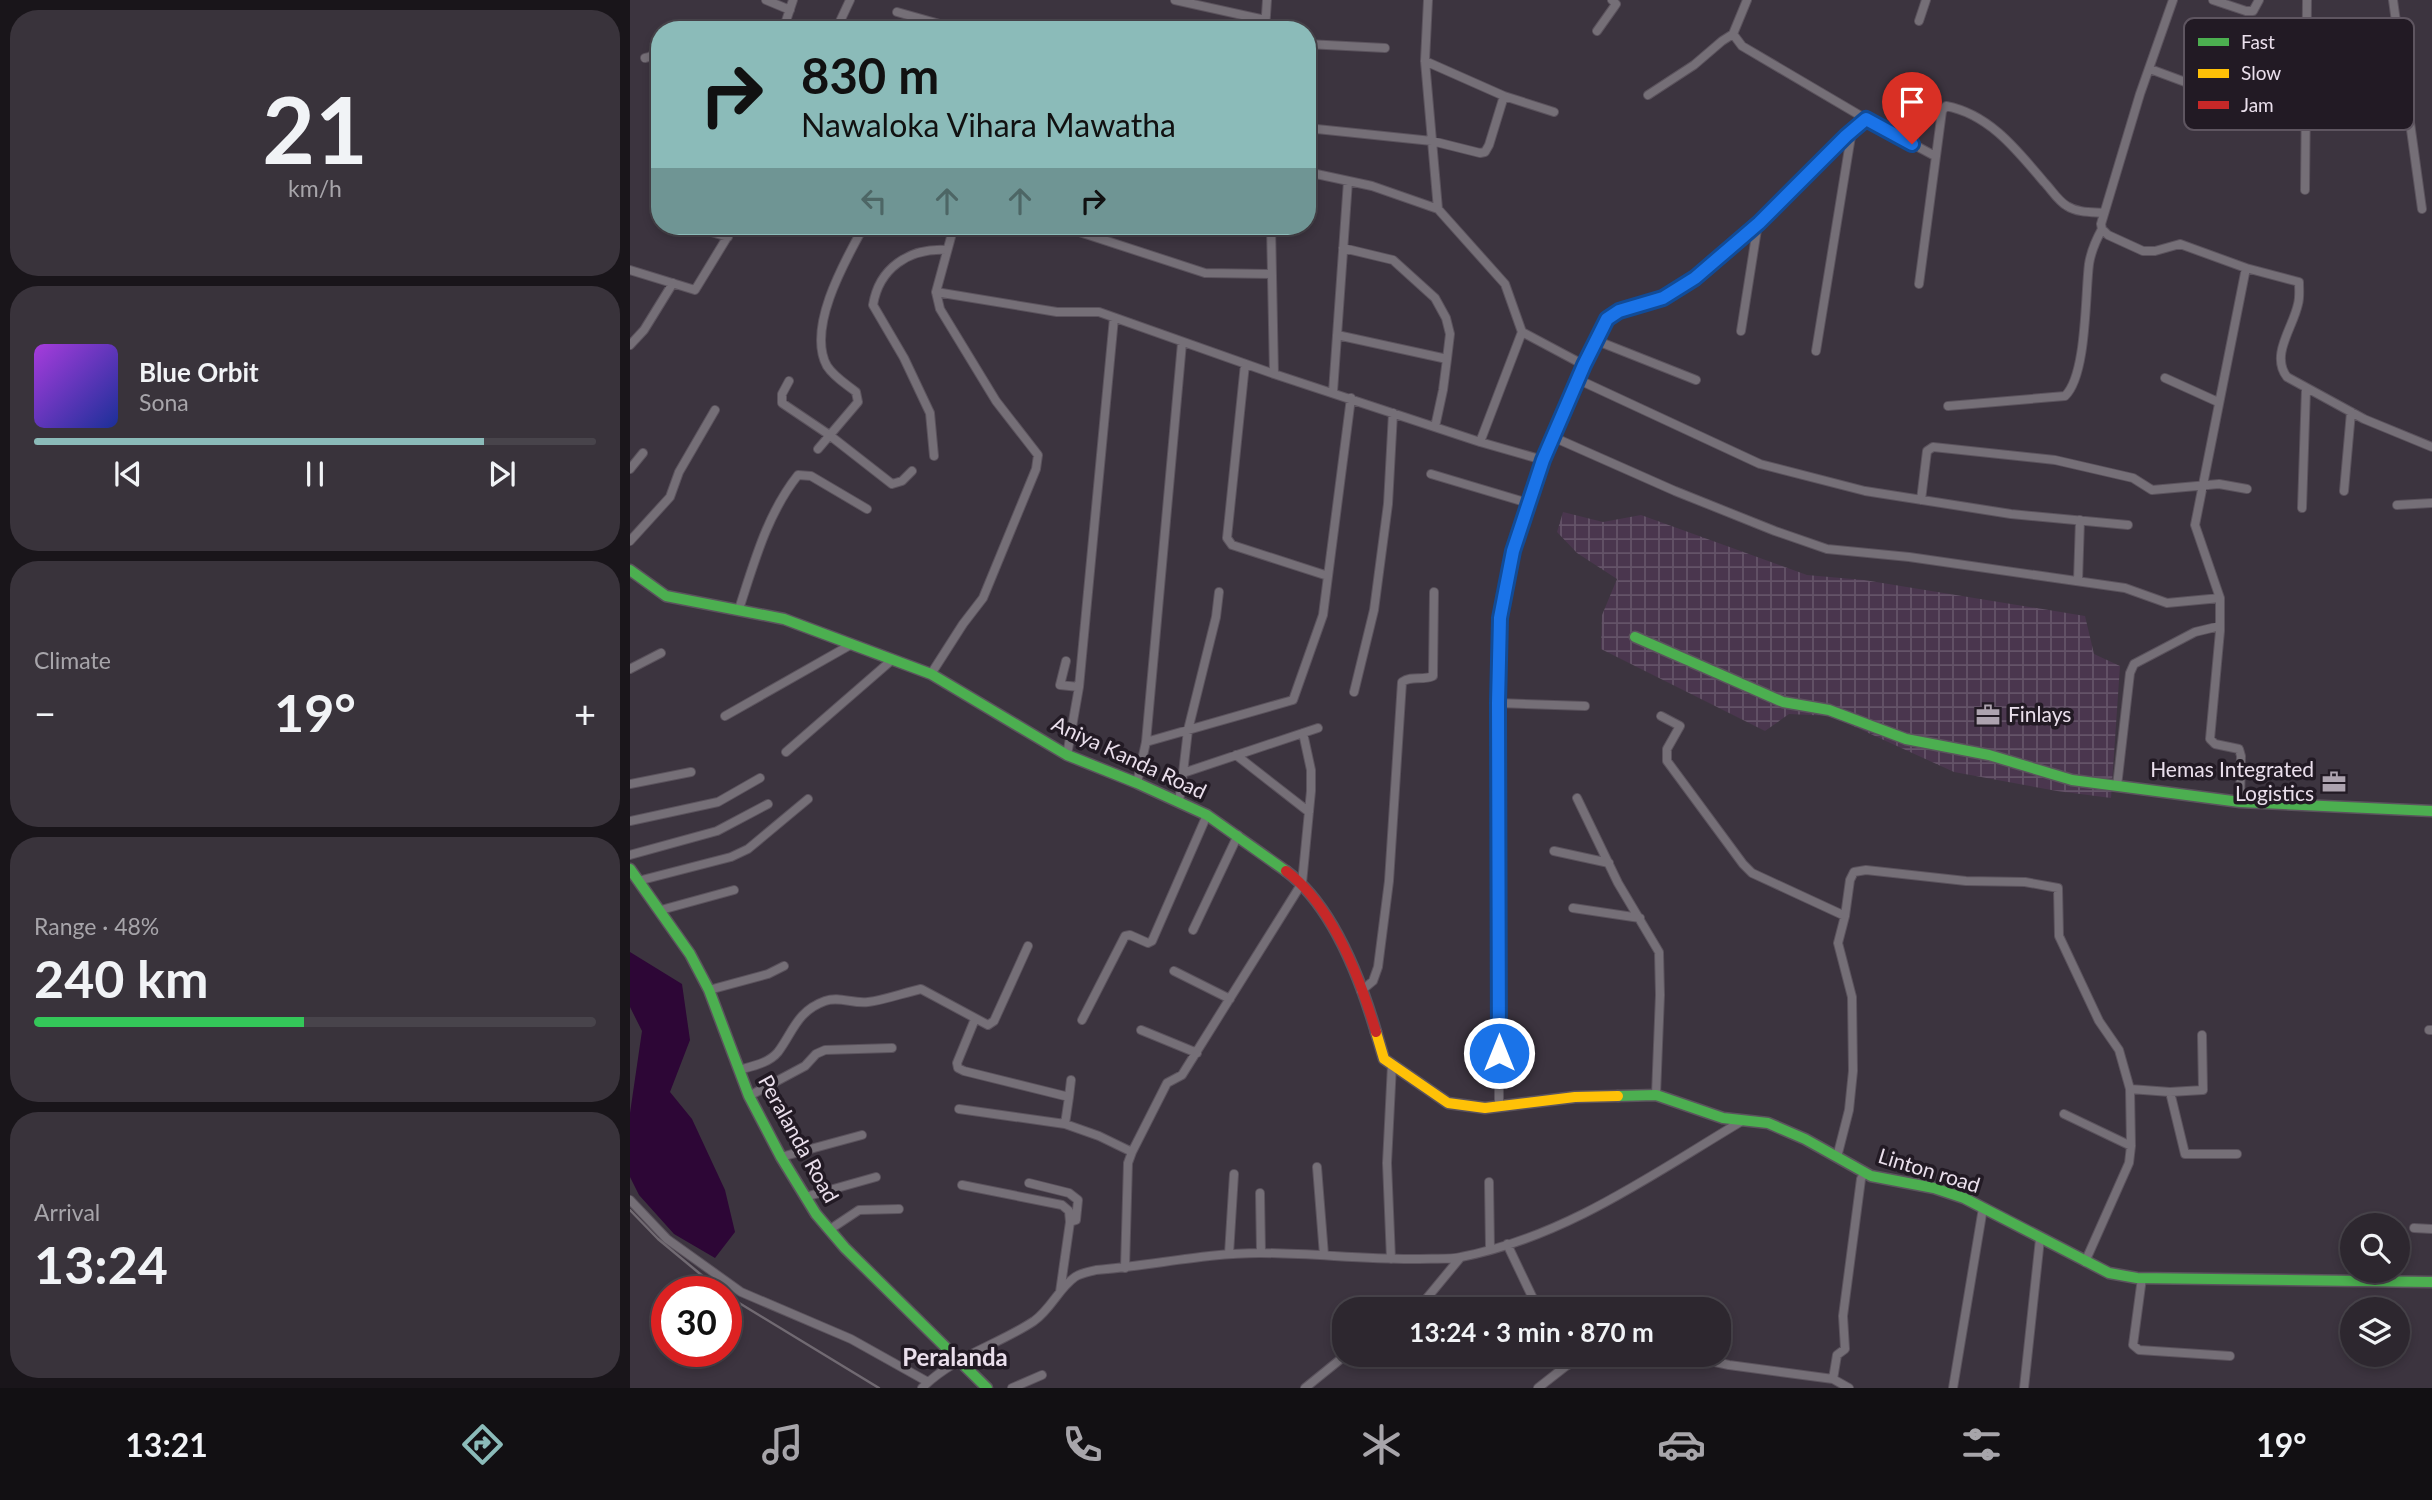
<!DOCTYPE html>
<meta charset="utf-8">
<style>
body{margin:0;font-family:Lato,sans-serif;background:#39333b;color:#f1f3f6;height:100vh;display:flex;flex-direction:column;font-size:26px;white-space:nowrap}
*{box-sizing:border-box;margin:0}
p{font-size:23px;color:#a7a5aa}
.icon{flex:none;width:38px;height:38px;fill:none;stroke:currentColor;stroke-width:2;stroke-linecap:round;stroke-linejoin:round}
.map{position:relative;flex:1;overflow:hidden}
.drawer{display:flex;flex-direction:column;gap:10px;padding:10px;background:#19151a;width:630px}
.drawer>*{flex:none}
.hud{position:absolute;left:21px;top:21px;width:665px;height:214px;border-radius:28px;box-shadow:0 4px 10px #0003,0 0 0 2px #48444b;background:#8bbbb9;color:#111;overflow:hidden}
.tools{position:absolute;left:1710px;top:1213px;display:grid;gap:14px}
.tools a{display:grid;place-items:center;width:70px;height:70px;border-radius:50%;background:#2d272f;box-shadow:0 4px 10px #0003,0 0 0 2px #48444b;font-size:35px}
.speed{position:absolute;left:21px;top:1276px;display:flex;gap:14px;font-size:35px;font-weight:700;text-align:center}
.speed>*{display:grid;place-content:center;width:91px;height:91px;border-radius:50%;background:#2d272f;box-shadow:0 4px 10px #0003,0 0 0 2px #48444b;line-height:1}
.speed .limit{border:10px solid #d22;background:#fff;color:#111}
.pin{position:absolute;display:grid;place-items:center;width:60px;height:60px;color:#fff;margin:-72px -30px;border-radius:50% 50% 50% 0;rotate:-45deg;box-shadow:0 0 7px #0007}
.pin .icon{rotate:45deg}
.me{position:absolute;width:77px;margin:-38px;rotate:0deg;stroke-linejoin:round;filter:drop-shadow(0 0 5px #0008)}
.turn{display:flex;align-items:center;gap:24px;height:147px;padding:0 35px;font-size:32px}
.turn .icon{width:91px;height:91px;stroke-width:2.5}
.turn b{display:block;font-size:49px;line-height:60px}
.lanes{display:flex;align-items:center;height:66px;padding:0 35px;background:#0003;justify-content:center;gap:35px;direction:ltr}
.lanes .off{opacity:.35}
.big{font-size:52px;font-weight:700;line-height:1.1}
.drawer .card{flex:1;display:flex;flex-direction:column;justify-content:center;gap:10px;min-width:0;padding:0 24px;border-radius:28px;background:#39333b}
.drawer .dial{align-items:center;gap:0}
.dial b{font-size:91px;line-height:1}
.song{display:flex;align-items:center;gap:21px}
.cover{width:84px;height:84px;border-radius:10px;background:linear-gradient(135deg,hsl(280 70% 55%),hsl(230 70% 35%))}
.played{height:7px;border-radius:4px;background:linear-gradient(90deg,#8bbbb9 80%,#48444b 80%)}
.keys{display:flex;justify-content:space-around;direction:ltr}
.heat{display:flex;justify-content:space-between;align-items:center;font-size:38px;direction:ltr}
.charge{height:10px;border-radius:5px;background:linear-gradient(90deg,#34c759 48%,#48444b 0)}
.trip{position:absolute;left:702px;top:1297px;width:399px;height:70px;border-radius:28px;background:#2d272f;box-shadow:0 4px 10px #0003,0 0 0 2px #48444b;font-weight:700;line-height:70px;text-align:center}
.tab-bar{display:flex;height:112px;justify-content:space-around;align-items:center;background:#121013;color:#a7a5aa}
.tab-bar .icon{width:49px;height:49px}
.tab-bar .current{color:#8bbbb9}
.tab-bar b{font-size:32px;color:#f1f3f6}
main{display:flex;flex:1;min-height:0}
.map>svg:first-child{display:block}
</style>
<main>
<section class="drawer">
<div class="card dial"><b>21</b><p>km/h</p></div>
<div class="card">
<div class="song"><i class="cover"></i><div><b>Blue Orbit</b><p>Sona</p></div></div>
<div class="played"></div>
<div class="keys"><svg class="icon" aria-label="previous" viewBox="0 0 24 24"><path d="M18 5L8 12l10 7zM5 5v14"/></svg><svg class="icon" aria-label="pause" viewBox="0 0 24 24"><path d="M8 5v14M16 5v14"/></svg><svg class="icon" aria-label="next" viewBox="0 0 24 24"><path d="M6 5l10 7-10 7zM19 5v14"/></svg></div>
</div>
<div class="card"><p>Climate</p>
<div class="heat"><a>−</a><b class="big">19°</b><a>+</a></div>
</div>
<div class="card"><p>Range · 48%</p><b class="big">240 km</b><div class="charge"></div></div>
<div class="card"><p>Arrival</p><b class="big">13:24</b></div>
</section>
<div class="map">
<svg width="1802" height="1388" viewBox="0 0 1802 1388">
<defs>
<pattern id="industrial-grid" width="8" height="8" patternUnits="userSpaceOnUse" patternTransform="scale(1.75)"><rect width="8" height="8" fill="#4a364e"/><path d="M0 4h8M4 0v8" fill="none" stroke="#645368"/></pattern>
</defs>
<rect width="100%" height="100%" fill="#3c343f"/>
<path fill="url(#industrial-grid)" d="M933 512 973 522 1011 515 1177 575 1234 580 1455 616 1464 654 1490 666 1481 798 1427 791 1324 772 1201 716 1159 714 1135 731 971 649 972 615 987 579 947 553 927 532Z"/>
<path fill="#2d0636" d="M0 952 52 984 60 1040 40 1092 62 1119 95 1190 105 1232 85 1258 44 1234 9 1195 0 1177V1113L12 1031 0 1007Z"/>
<g fill="none" stroke-linecap="round" stroke-linejoin="round">
<g stroke="#5b535d" stroke-width="10">
<path id="street" d="M136 0 160 10
M545 0 635 20
M798 0 795 61 808 209 875 284 892 332 954 365
M1543 0 1510 94 1471 224 1472 229 1478 235 1513 251H1525L1550 244 1616 268 1669 282C1669 289 1670 297 1668 304 1663 328 1640 355 1657 377L1734 419 1802 447
M1583 0 1616 11H1623L1629 0
M1763 0 1792 209
M267 12 331 30
M1289 21 1296 0
M153 30 163 0
M206 30 220 0
M635 30 637 0
M967 31 984 7 986 4 982 0
M1103 34 1112 46 1236 119 1305 156
M677 44 755 48
M15 58C27 56 25 49 30 39
M795 61 874 96 924 112
M1520 69 1593 96
M1018 95 1064 65 1092 41 1103 34 1117 0
M677 128 802 141 850 153 855 152 859 145 874 96
M26 133 30 134
M677 172 742 186 808 209
M1675 190 1677 0
M62 226 98 237
M431 226 575 273 641 274
M641 226 644 374 850 442 913 460
M713 248 763 260 805 298 816 318 820 334 817 359 813 390 805 427
M0 270 65 290 104 226
M1289 284 1312 111 1316 106C1359 114 1387 150 1414 182 1421 189 1428 201 1437 206 1448 213 1462 212 1474 213
M306 292 427 312H469L644 374
M1111 331 1128 223
M707 335 817 359
M965 340 1066 380
M0 345 14 330 43 283
M1186 351 1222 130
M615 364 597 538 602 545 698 576
M1535 378 1588 402
M947 379 1130 464 1235 491 1381 514 1498 525
M159 381 152 394V403L198 434 262 484 272 481 282 471
M703 392 718 181
M1318 406 1435 396C1457 375 1455 295 1459 264 1461 251 1466 240 1472 229
M923 437 1045 491 1145 531 1197 549 1279 557 1495 588 1537 603 1590 598
M850 442 892 332
M188 449 228 402 226 392C216 384 204 377 197 366 176 328 216 259 234 226
M304 456 300 413 274 358 243 305C249 268 279 248 316 250
M0 469 13 453
M801 474 898 503
M1714 491 1721 412
M1291 500 1297 451 1303 447 1425 460 1503 478 1522 490 1589 484 1617 489
M1767 505 1802 503
M1672 508 1676 389
M0 541 40 497 49 472 85 410
M1448 581 1450 520
M109 609C124 563 137 514 168 475L181 476 237 509
M436 661 430 685 449 687
M0 669 31 653
M301 674 333 624 353 598 406 469 408 455 366 401 310 309 306 292 324 226
M724 692 744 610 758 504 763 413
M868 703 955 706
M95 716 222 644
M1031 716 1050 726 1037 749V761L1113 864 1122 873 1215 916
M516 742 663 700 693 615 721 398
M156 752 263 659
M437 755 449 687 484 318
M606 755 679 812
M553 773 558 730 586 617 589 592
M507 783 516 742 552 343
M0 784 61 772
M1487 786 1500 673 1504 664 1565 632 1590 626
M947 798 988 883 1029 952 1030 995 1026 1095
M549 802 553 773 688 728
M1610 802 1611 756 1609 749 1585 744 1580 739 1590 631V598L1565 525 1616 268
M0 821 88 802 130 778
M924 851 979 863
M0 855 87 831 138 804
M8 881 101 857 118 849 178 799
M943 908 1010 918
M31 910 104 890
M563 930 608 835
M544 971 600 999
M79 990 138 974 154 966
M731 991 743 981 748 967 759 881 772 682C782 675 792 681 803 676L804 592
M345 1019 327 1063 328 1068 334 1071 439 1097 435 1124
M452 1020 495 936 500 935 518 943 522 941 577 815
M511 1030 567 1053
M1799 1030H1802
M109 1070C123 1066 139 1063 148 1052 163 1032 167 1011 195 1001 209 996 223 1004 238 1002 255 1000 273 993 291 989L358 1025 364 1021 398 946
M1500 1089 1540 1092 1573 1090 1572 1035
M1540 1092 1555 1154H1607
M119 1096 175 1066 186 1054 195 1050 262 1048
M439 1097 441 1080
M869 1106 868 703 870 619 883 551 913 460 954 365 977 319 989 311 1033 298 1065 278 1128 223 1216 136 1236 119
M329 1109 435 1124 469 1136 502 1152
M1434 1114 1501 1146
M151 1157 232 1135
M1207 1157 1219 1110 1223 1071 1222 997 1208 943 1215 916 1220 880 1224 872 1236 870 1336 881 1395 882 1428 888 1429 936 1469 1021 1489 1050 1500 1089 1501 1146 1499 1163 1455 1262
M687 1167 694 1255
M859 1182 860 1249
M399 1183 439 1193 448 1200 446 1220 440 1222
M332 1185 432 1205 439 1211 440 1222 430 1292
M630 1193 631 1253
M175 1197 246 1177
M0 1200 37 1239 111 1292 221 1339 298 1382
M1784 1228 1802 1229
M199 1230 229 1210 269 1209
M877 1244 908 1309
M599 1254 604 1174
M761 1259 757 1163 762 1065
M495 1268 498 1163 502 1152 537 1083 552 1075 672 883 681 791V770L673 733
M1512 1278 1503 1345 1509 1350 1600 1356
M784 1309 792 1304 830 1258
M930 1354 936 1366
M1048 1354 1099 1365 1203 1379 1219 1388
M1203 1379 1207 1355 1215 1349 1213 1316 1231 1179 1235 1172
M292 1388C324 1356 368 1345 404 1321 421 1309 429 1288 445 1277 451 1273 459 1272 466 1270 521 1266 575 1253 630 1253 683 1253 736 1260 789 1259 803 1258 818 1260 831 1257 935 1237 1023 1174 1112 1121
M382 1388 412 1375
M675 1388 717 1354
M908 1388 936 1366 958 1354
M1323 1388 1353 1208
M1394 1388 1410 1239"/>
</g>
<g stroke="#5b535d" stroke-width="13">
<path id="fast" d="M0 570 36 596 154 619 301 674 437 755 507 783 577 815 656 871
M1005 637 1153 702 1199 710 1276 739 1359 755 1442 780 1610 802 1802 811
M0 869 60 954 79 990 119 1096 151 1157 186 1214 215 1248 357 1388
M988 1096 1026 1095 1093 1118 1138 1123 1175 1139 1241 1176 1304 1188 1334 1198 1479 1273 1507 1278 1802 1282"/>
</g>
<g stroke="#5b535d" stroke-width="13">
<path id="slow" d="M746 1032 754 1059 818 1103 855 1108 945 1097 988 1096"/>
</g>
<g stroke="#5b535d" stroke-width="13">
<path id="jam" d="M656 871C702 905 730 978 746 1032"/>
</g>
<use href="#street" stroke="#756f77" stroke-width="8"/>
<use href="#fast" stroke="#4caf50" stroke-width="10"/>
<use href="#slow" stroke="#ffc107" stroke-width="10"/>
<use href="#jam" stroke="#c62828" stroke-width="10"/>
<path stroke="#716a72" stroke-width="2.5" d="M0 1210 28 1239 92 1292
M96 1295 249 1388"/>
</g>
<g fill="none" stroke-linecap="round" stroke-linejoin="round">
<g stroke="#114b97" stroke-width="18">
<path id="route" d="M869 1053 868 703 870 618 883 551 913 460 954 365 977 319 989 311 1033 298 1065 278 1129 223 1216 136 1236 119 1282 144"/>
</g>
<use href="#route" stroke="#1a73e8" stroke-width="12"/>
</g>
<defs>
<g id="office-bare" transform="scale(1.89)"><path d="M-6-3h4V-5.5h4V-3h4V5H-6ZM-1-4.5V-3h2v-1.5ZM-6 0V1H6V0Z" fill="#ada3af" stroke="#221a24" stroke-width="2.5" paint-order="stroke"/></g>
</defs>
<g fill-rule="evenodd">
<use href="#office-bare" x="1358" y="715"/>
<use href="#office-bare" x="1704" y="782"/>
</g>
<g text-anchor="middle" stroke-width="7" stroke-linejoin="round" paint-order="stroke">
<g font-size="21" fill="#eadfec" stroke="#221a24" text-anchor="start">
<text x="1378" y="722">Finlays</text>
<text x="1684" y="777" text-anchor="end">Hemas Integrated<tspan x="1684" dy="24">Logistics</tspan></text>
</g>
<g font-size="21" fill="#eadfec" stroke="#221a24">
<text transform="translate(499 758) rotate(25)" y="7">Aniya Kanda Road</text>
<text transform="translate(168 1139) rotate(61)" y="7">Peralanda Road</text>
<text transform="translate(1299 1171) rotate(17)" y="7">Linton road</text>
</g>
<g font-size="24" font-weight="bold" fill="#eadfec" stroke="#221a24">
<text x="325" y="1366">Peralanda</text>
</g>
</g>
<rect x="1554" y="18" width="230" height="112" rx="10" fill="#221a24" stroke="#5e5560" stroke-width="2"/>
<rect x="1568" y="38" width="31" height="8" fill="#4caf50"/>
<rect x="1568" y="69" width="31" height="9" fill="#ffc107"/>
<rect x="1568" y="101" width="31" height="8" fill="#c62828"/>
<g font-size="19" fill="#eadfec">
<text x="1611" y="49">Fast</text>
<text x="1611" y="80">Slow</text>
<text x="1611" y="112">Jam</text>
</g>
</svg>
<div class="tools">
<a><svg class="icon" aria-label="search" viewBox="0 0 24 24"><circle cx="10" cy="10" r="6"/><path d="M15 15l6 6"/></svg></a>
<a><svg class="icon" aria-label="layers" viewBox="0 0 24 24"><path d="M12 4l9 5-9 5-9-5zM3 14l9 5 9-5"/></svg></a>
</div>
<div class="speed"><div class="limit">30</div></div>
<div class="pin" style="left:1282px;top:144px;background:#d93025"><svg class="icon" aria-label="arrive" viewBox="0 0 24 24"><path d="M6 21V4h12l-3 4 3 4H6"/></svg></div>
<svg class="me" style="left:869px;top:1053px" viewBox="-20 -20 40 40"><circle r="17" fill="#1a73e8" stroke="#fff" stroke-width="3"/><path d="M0-11L8 9 0 5-8 9z" fill="#fff"/></svg>
<div class="trip">13:24 · 3 min · 870 m</div>
<div class="hud">
<div class="turn"><svg class="icon" aria-label="right" viewBox="0 0 24 24"><path d="M7 20v-9h11M14 6l5 5-5 5"/></svg><div><b>830 m</b>Nawaloka Vihara Mawatha</div></div>
<div class="lanes"><svg class="icon off" aria-label="left" viewBox="0 0 24 24"><path d="M17 20v-9H6M10 6l-5 5 5 5"/></svg><svg class="icon off" aria-label="ahead" viewBox="0 0 24 24"><path d="M12 20V5M6 11l6-6 6 6"/></svg><svg class="icon off" aria-label="ahead" viewBox="0 0 24 24"><path d="M12 20V5M6 11l6-6 6 6"/></svg><svg class="icon" aria-label="right" viewBox="0 0 24 24"><path d="M7 20v-9h11M14 6l5 5-5 5"/></svg></div>
</div>
</div>
</main>
<nav class="tab-bar">
<b>13:21</b>
<svg class="icon current" aria-label="directions" viewBox="0 0 24 24"><path d="M12 3l9 9-9 9-9-9zM9 14v-3h6M13 9l2 2-2 2"/></svg>
<svg class="icon" aria-label="music" viewBox="0 0 24 24"><path d="M9 18V5l10-2v13"/><circle cx="6" cy="18" r="3"/><circle cx="16" cy="16" r="3"/></svg>
<svg class="icon" aria-label="phone" viewBox="0 0 24 24"><path d="M5 4h4l2 5-3 2q2 4 5 5l2-3 5 2v4C11 20 4 13 5 4z"/></svg>
<svg class="icon" aria-label="climate" viewBox="0 0 24 24"><path d="M12 3v18M4 7l16 10M4 17L20 7"/></svg>
<svg class="icon" aria-label="car" viewBox="0 0 24 24"><path d="M5 17H2v-5l4-1 3-4h7l3 4 3 1v5h-3M9 17h6M6 11h13"/><circle cx="7" cy="17" r="2"/><circle cx="17" cy="17" r="2"/></svg>
<svg class="icon" aria-label="filters" viewBox="0 0 24 24"><path d="M4 7h16M4 17h16"/><circle cx="9" cy="7" r="2"/><circle cx="15" cy="17" r="2"/></svg>
<b>19°</b>
</nav>
